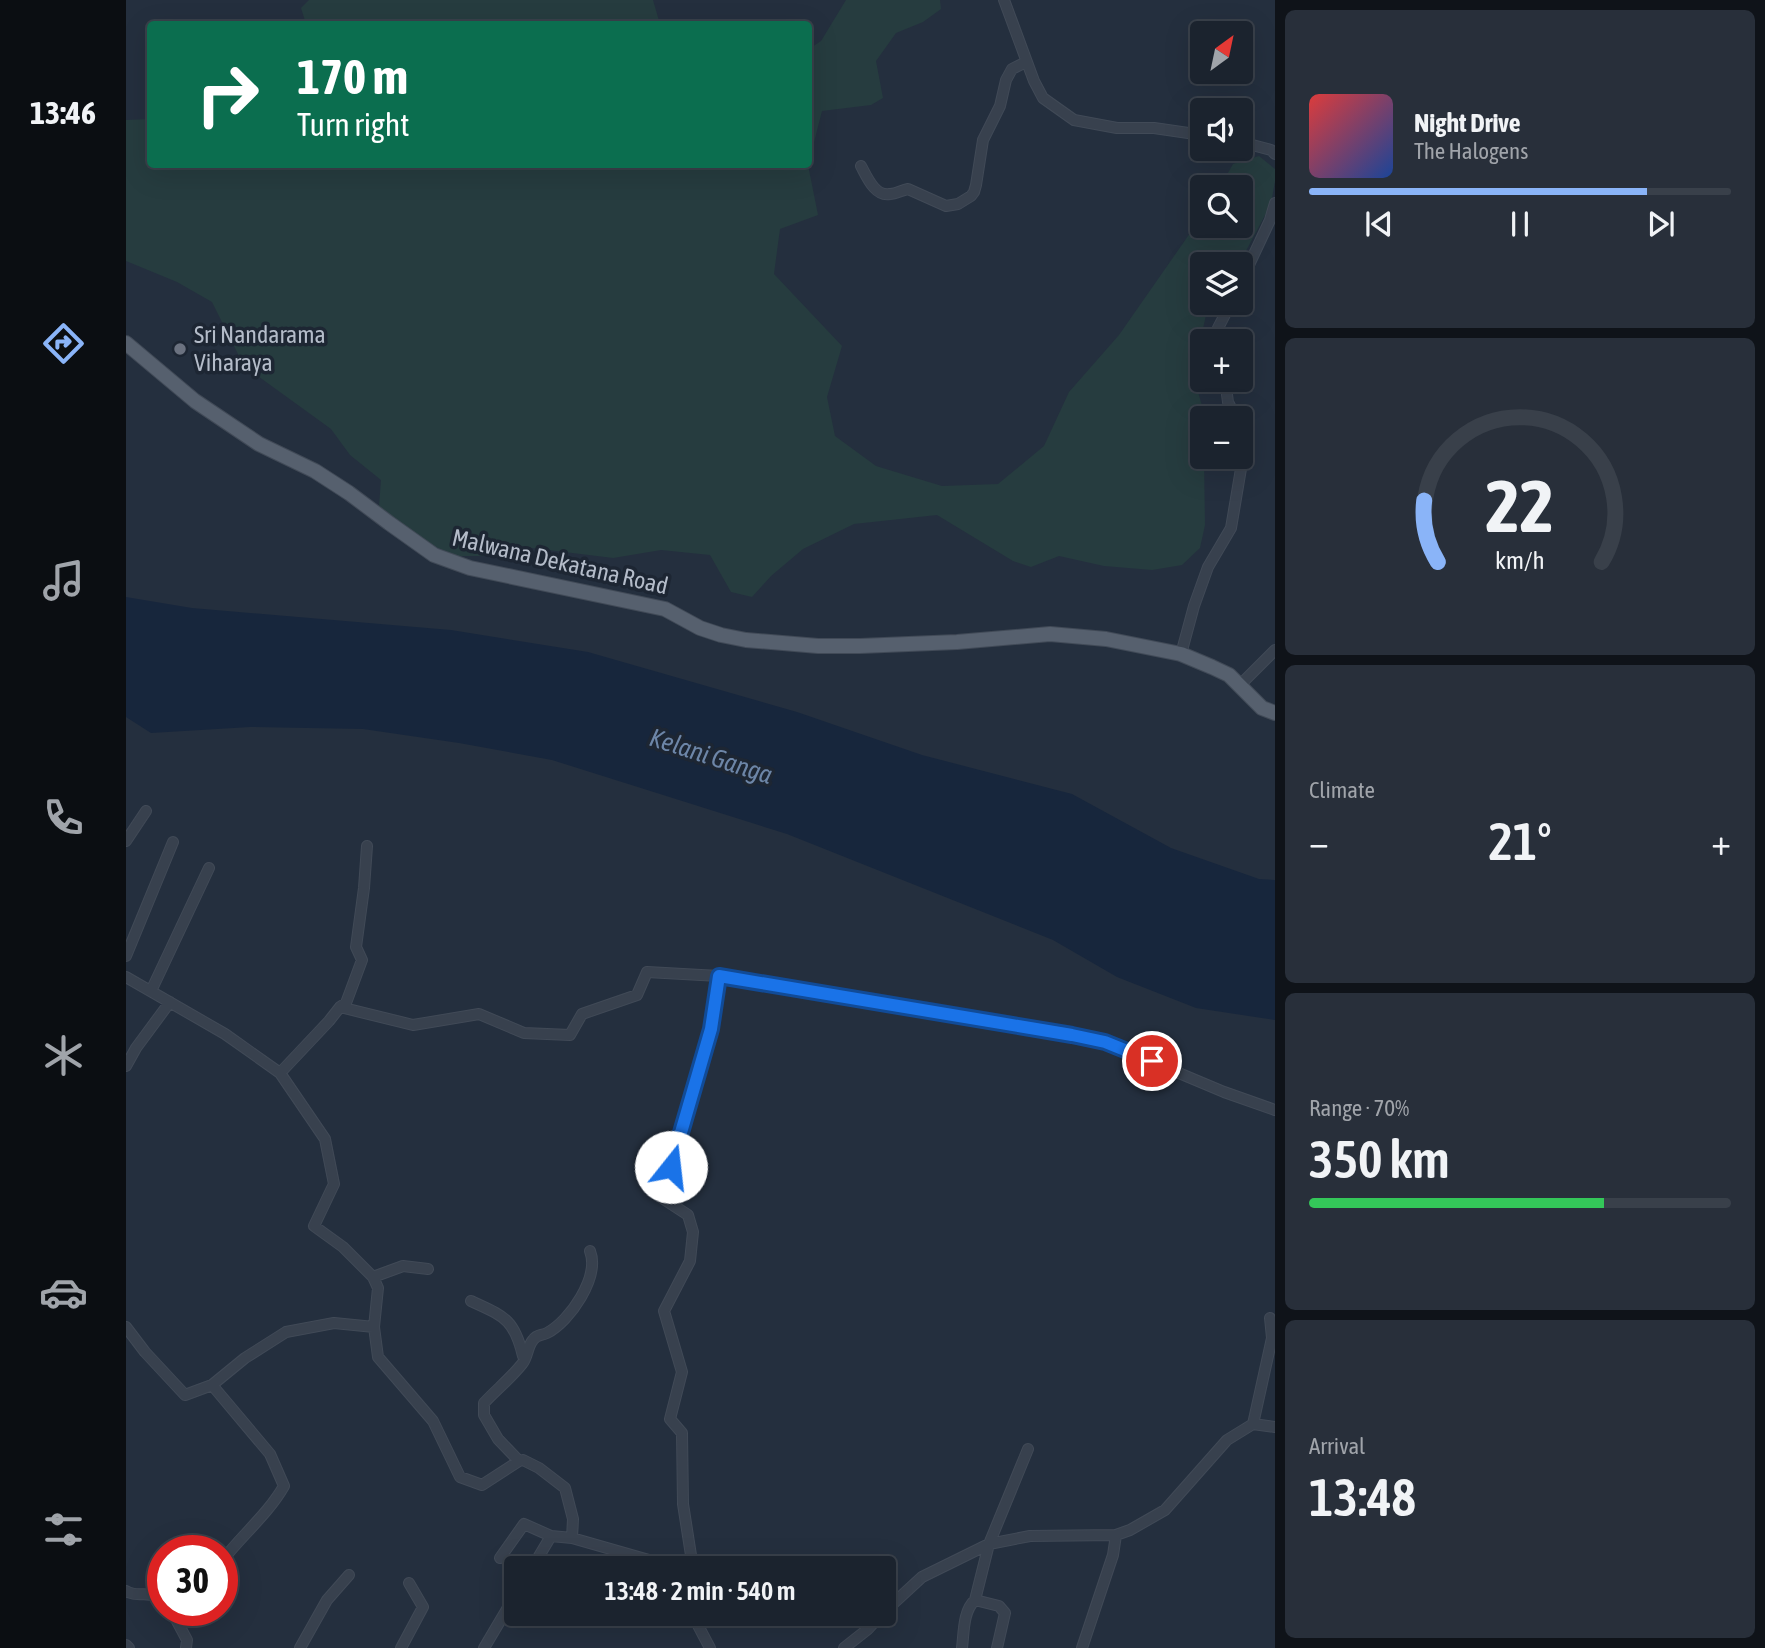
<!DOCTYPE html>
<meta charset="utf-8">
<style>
body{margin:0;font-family:"Asap Condensed",sans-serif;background:#282f3a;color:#f1f3f6;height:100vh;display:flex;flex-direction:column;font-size:26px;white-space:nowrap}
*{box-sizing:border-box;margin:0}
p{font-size:23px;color:#a0a4aa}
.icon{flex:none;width:38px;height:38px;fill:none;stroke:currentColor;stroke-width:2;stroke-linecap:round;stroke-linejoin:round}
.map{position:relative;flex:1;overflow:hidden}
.drawer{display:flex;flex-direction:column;gap:10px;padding:10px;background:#0f1319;width:490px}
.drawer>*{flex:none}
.banner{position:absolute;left:21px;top:21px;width:665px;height:147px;border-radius:7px;box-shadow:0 7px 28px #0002,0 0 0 2px #39404a;background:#0b6e4f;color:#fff;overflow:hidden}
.needle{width:46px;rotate:33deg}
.fabs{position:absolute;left:1064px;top:21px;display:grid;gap:14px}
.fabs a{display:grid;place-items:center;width:63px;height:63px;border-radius:7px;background:#1b232e;box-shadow:0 7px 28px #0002,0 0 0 2px #39404a;font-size:35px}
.speed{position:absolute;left:21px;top:1535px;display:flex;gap:14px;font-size:35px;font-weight:700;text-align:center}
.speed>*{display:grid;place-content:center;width:91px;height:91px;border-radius:50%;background:#1b232e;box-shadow:0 7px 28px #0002,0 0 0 2px #39404a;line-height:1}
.speed .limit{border:10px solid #d22;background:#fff;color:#111}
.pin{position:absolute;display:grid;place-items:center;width:60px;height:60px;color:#fff;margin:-30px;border:4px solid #fff;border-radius:50%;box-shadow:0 2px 7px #0007}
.me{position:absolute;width:77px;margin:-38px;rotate:16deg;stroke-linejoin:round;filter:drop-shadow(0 0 5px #0008)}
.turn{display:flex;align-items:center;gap:24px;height:147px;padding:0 35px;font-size:32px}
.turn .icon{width:91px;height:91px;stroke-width:2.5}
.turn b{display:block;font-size:49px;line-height:60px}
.big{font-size:52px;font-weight:600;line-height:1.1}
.drawer .card{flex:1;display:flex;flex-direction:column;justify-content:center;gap:10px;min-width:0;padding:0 24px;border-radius:10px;background:#282f3a}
.drawer .dial{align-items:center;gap:0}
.dial svg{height:182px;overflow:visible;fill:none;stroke:#39404a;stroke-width:7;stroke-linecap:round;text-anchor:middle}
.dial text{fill:#f1f3f6;stroke:none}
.song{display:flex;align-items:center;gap:21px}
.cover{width:84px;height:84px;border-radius:10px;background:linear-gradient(135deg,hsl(0 70% 55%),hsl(220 70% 35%))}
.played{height:7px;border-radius:4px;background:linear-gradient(90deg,#8ab4f8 80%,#39404a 80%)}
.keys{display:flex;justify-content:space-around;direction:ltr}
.heat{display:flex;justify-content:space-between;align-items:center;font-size:38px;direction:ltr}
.charge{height:10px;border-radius:5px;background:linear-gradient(90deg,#34c759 70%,#39404a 0)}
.trip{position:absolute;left:378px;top:1556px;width:392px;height:70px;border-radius:7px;background:#1b232e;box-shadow:0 7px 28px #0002,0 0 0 2px #39404a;font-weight:600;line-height:70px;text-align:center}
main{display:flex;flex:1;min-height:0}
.dock{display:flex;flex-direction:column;width:126px;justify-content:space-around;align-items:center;background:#0b0e12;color:#a0a4aa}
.dock .icon{width:49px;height:49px}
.dock .selected{color:#8ab4f8}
.dock b{font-size:32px;color:#f1f3f6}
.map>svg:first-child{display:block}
</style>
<main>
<nav class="dock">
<b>13:46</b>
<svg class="icon selected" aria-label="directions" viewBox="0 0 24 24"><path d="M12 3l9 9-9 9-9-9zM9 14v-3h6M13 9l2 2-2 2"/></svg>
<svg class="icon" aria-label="music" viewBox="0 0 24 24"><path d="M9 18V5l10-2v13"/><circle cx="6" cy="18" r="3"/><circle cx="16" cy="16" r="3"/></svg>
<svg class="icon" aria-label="phone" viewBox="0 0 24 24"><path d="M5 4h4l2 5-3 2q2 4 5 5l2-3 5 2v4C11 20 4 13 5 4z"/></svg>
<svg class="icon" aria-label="climate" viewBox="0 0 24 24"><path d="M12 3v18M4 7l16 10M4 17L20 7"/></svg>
<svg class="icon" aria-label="car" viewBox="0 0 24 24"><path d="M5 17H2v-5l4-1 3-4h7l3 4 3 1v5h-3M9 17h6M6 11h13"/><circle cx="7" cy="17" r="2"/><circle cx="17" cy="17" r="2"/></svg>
<svg class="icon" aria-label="filters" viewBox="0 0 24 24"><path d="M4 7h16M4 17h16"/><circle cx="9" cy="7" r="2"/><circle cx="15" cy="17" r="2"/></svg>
</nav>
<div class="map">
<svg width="1149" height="1648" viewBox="0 0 1149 1648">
<rect width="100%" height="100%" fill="#242f3e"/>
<path fill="#263c3f" d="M183 0H527L534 24H180L175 8Z
M720 0H814L815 9 797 22 770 33 750 61 757 98 745 105 696 111 683 162V49L695 41Z
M24 119V164L682 165 692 215 654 229 648 274 716 346 701 397 709 436 750 466 816 486 872 484 918 446 943 392 993 335 1076 216V226H1115V187H1094L1107 164 1133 156 1149 169V181L1145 204 1113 264H1076V303H1089L1080 315 1067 374 1078 413 1076 457H1078L1079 525 1074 548 1056 565 1026 570 978 566 933 556 905 567 887 561 811 515 728 524 677 549 645 576 626 597 605 592 584 555 535 550 487 558 406 548 363 556H332L304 545 253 506 255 480 224 455 205 429 118 366 86 302 51 282 0 261V120Z"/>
<path fill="#17263c" d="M0 597 66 608 325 630 462 652 671 712 796 755 946 794 1045 848 1133 879 1149 880V1020L1070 1008 991 977 927 940 661 834 426 760 333 743 237 729 124 727 25 733 0 717Z"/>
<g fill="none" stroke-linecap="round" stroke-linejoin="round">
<g stroke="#414a57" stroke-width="12">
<path id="minor" d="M878 0 908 81 917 98 948 120 991 128H1028L1076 135
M1115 142 1145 150 1149 154
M735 166C741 177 749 197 764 194 770 194 776 190 782 189L820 206 832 204 845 196 848 192 850 185 857 140 874 106 880 80 886 69 896 64 901 63
M1115 282 1144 220 1149 203
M1094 341 1092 328 1105 303
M1099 380 1102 402 1110 418
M1055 654 1068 606 1082 567 1105 528 1120 439 1115 428
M1114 685 1149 650
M0 841 20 811
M0 956 47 842
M0 977 99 1034 154 1073 199 1139 208 1184 188 1226 217 1247 247 1277 252 1288 248 1327 252 1357 307 1421 334 1477 356 1485 393 1461 397 1460 413 1468 439 1488 447 1519 446 1538 425 1536 398 1524 374 1558
M25 991 83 868
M214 1007 287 1025 353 1014 398 1033 444 1035 456 1014 511 995 521 972 593 976 946 1035 979 1042 1098 1092 1149 1110
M0 1066 10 1048 44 1002
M154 1073 203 1021 214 1007 220 1003 236 960 230 947 238 888 241 846
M247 1277 277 1266 302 1269
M345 1301C377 1316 388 1318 397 1356
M0 1327 19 1352 59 1395 86 1385 144 1454 158 1486C142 1514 116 1535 96 1561
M86 1385 119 1358 160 1332 208 1323 248 1327
M1127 1424 1146 1338 1144 1318
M393 1461 372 1439 358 1415V1403C370 1390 385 1378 396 1364 402 1357 401 1347 407 1340 411 1334 415 1336 421 1333 444 1321 474 1277 464 1251
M446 1538 523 1560 532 1568
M406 1568 425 1536
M567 1568 557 1504 556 1433 544 1419 556 1372 538 1311 564 1261 567 1232 562 1215 533 1196 545 1167 585 1029 593 976
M0 1591C13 1599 20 1588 37 1601
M849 1600 873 1606 879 1613 871 1648
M45 1610 61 1640 60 1648
M758 1612 796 1577 863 1544 904 1536 990 1535 1004 1530 1039 1510 1101 1440 1127 1424 1149 1427
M566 1614 584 1648
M0 1645 3 1648
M174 1648 201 1600 223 1575
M275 1648 297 1607 283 1583
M358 1648 390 1594
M718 1648 742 1629 756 1614
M836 1648C838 1632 837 1611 849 1600L863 1544 902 1449
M956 1648 987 1555 990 1535"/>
</g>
<g stroke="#414a57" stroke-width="16">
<path id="major" d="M0 343 69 401 133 444 189 471 223 493 263 523 308 555 344 568 539 609 574 628 595 635 620 640 692 646H734L831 642 924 634 980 639 1055 654 1086 667 1103 675 1136 708 1149 713"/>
</g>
<use href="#minor" stroke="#38414e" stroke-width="10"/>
<use href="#major" stroke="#56606e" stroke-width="14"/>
</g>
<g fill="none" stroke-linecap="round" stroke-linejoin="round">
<g stroke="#114b97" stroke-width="18">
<path id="route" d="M545 1167 585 1029 593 976 946 1035 979 1042 1026 1061"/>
</g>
<use href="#route" stroke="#1a73e8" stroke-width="12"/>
</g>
<circle fill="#6b7280" stroke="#1d2633" stroke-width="2.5" cx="54" cy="349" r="7"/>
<g text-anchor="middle" stroke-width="7" stroke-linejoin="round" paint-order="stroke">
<g font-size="24" fill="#b4bcc9" stroke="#1d2633" text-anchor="start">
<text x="68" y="343">Sri Nandarama<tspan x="68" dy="28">Viharaya</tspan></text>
</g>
<g font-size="24" fill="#b4bcc9" stroke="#1d2633">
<text transform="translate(434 562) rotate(13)" y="8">Malwana Dekatana Road</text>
</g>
<g font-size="26" font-style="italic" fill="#6d86a8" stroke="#1d2633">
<text transform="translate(585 756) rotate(18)" y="9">Kelani Ganga</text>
</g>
</g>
</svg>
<div class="fabs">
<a><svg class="needle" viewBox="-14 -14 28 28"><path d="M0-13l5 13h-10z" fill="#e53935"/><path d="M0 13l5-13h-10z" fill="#a0a4aa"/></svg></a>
<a><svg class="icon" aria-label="sound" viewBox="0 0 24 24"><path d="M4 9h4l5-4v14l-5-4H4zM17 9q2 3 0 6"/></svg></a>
<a><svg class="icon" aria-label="search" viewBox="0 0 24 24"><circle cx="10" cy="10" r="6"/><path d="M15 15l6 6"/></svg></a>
<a><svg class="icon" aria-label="layers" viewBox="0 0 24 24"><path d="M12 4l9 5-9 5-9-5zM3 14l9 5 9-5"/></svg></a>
<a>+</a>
<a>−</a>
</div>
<div class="speed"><div class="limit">30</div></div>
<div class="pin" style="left:1026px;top:1061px;background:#d93025"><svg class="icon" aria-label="arrive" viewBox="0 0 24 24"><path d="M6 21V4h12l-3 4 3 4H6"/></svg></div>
<svg class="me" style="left:545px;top:1167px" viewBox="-20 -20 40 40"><circle r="19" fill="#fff"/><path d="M0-13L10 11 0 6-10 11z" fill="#1a73e8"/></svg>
<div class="trip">13:48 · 2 min · 540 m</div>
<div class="banner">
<div class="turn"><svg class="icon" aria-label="right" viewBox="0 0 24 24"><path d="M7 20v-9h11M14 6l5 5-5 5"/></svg><div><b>170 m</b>Turn right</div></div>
</div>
</div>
<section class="drawer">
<div class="card">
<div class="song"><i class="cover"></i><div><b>Night Drive</b><p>The Halogens</p></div></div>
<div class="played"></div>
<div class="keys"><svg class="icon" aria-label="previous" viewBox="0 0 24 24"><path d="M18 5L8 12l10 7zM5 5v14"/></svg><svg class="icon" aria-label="pause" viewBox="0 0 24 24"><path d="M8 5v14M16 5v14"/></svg><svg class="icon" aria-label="next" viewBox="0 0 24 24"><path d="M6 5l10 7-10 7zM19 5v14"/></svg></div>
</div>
<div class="card dial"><svg viewBox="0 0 100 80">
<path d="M14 69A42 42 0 1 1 86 69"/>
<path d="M14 69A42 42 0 0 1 8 42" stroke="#8ab4f8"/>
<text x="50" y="56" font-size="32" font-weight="700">22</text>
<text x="50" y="72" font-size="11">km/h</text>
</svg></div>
<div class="card"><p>Climate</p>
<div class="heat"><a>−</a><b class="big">21°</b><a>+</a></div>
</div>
<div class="card"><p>Range · 70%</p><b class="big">350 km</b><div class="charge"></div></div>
<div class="card"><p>Arrival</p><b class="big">13:48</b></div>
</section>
</main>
